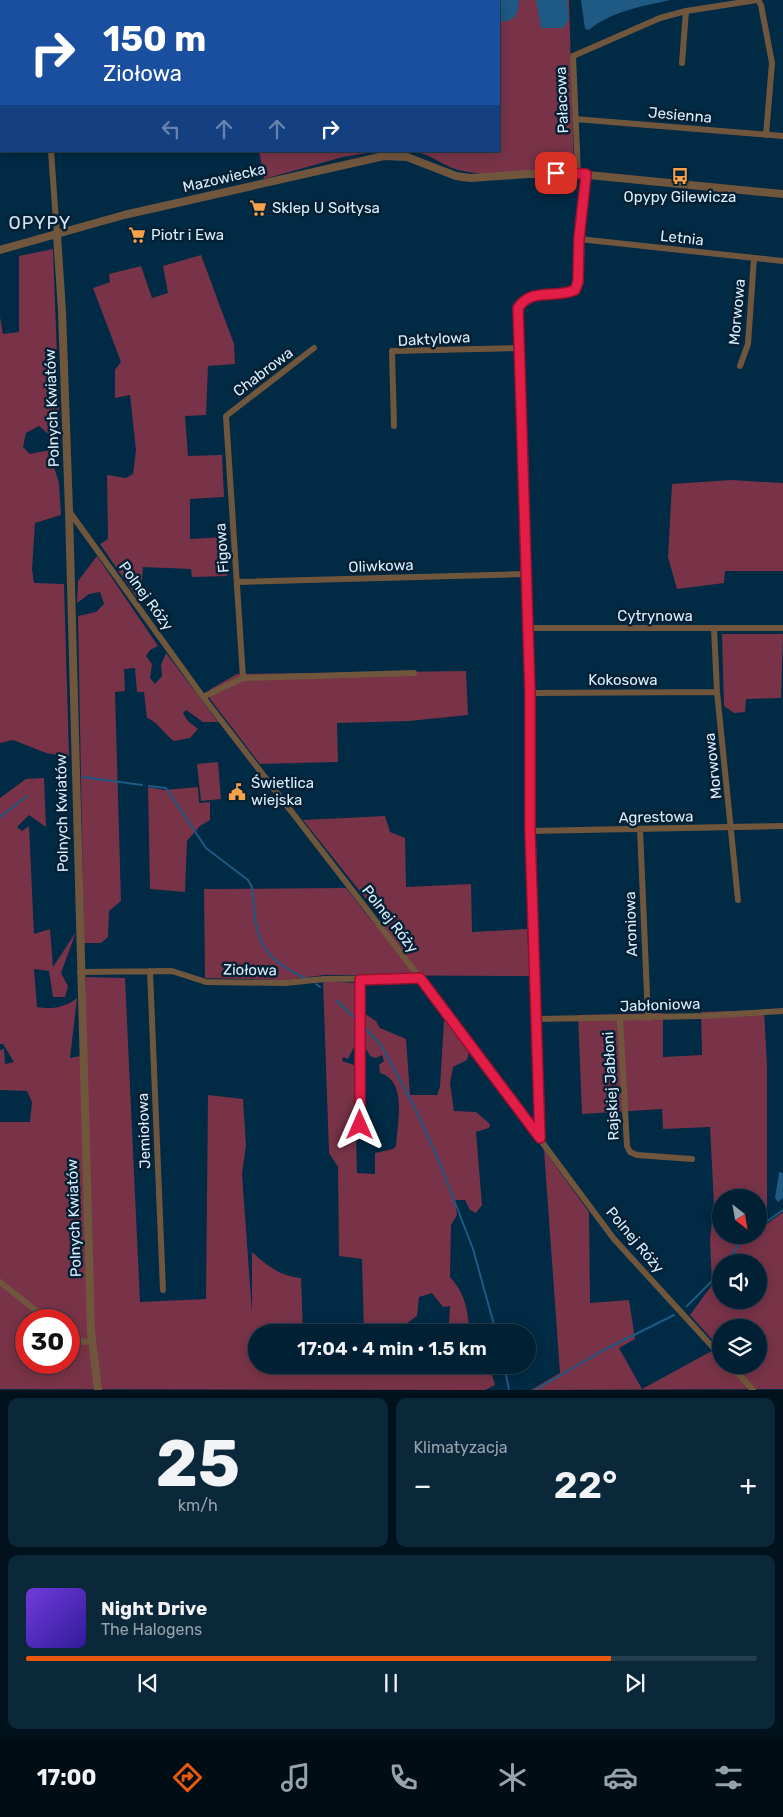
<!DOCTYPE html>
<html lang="pl">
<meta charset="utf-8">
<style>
body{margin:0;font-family:Rubik,sans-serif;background:#0b283b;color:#f1f3f6;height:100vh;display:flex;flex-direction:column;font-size:19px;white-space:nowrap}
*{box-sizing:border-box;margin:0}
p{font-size:16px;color:#96a3ac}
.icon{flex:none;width:28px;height:28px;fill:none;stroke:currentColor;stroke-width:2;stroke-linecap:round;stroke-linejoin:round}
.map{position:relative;height:1390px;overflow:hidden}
.details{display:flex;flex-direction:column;gap:8px;padding:8px;background:#01121c;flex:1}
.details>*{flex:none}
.banner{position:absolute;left:0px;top:0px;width:500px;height:152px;box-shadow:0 2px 12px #0003,0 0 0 1px #233e4e;background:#1a4fa0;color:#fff;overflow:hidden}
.needle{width:32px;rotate:149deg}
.controls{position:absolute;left:712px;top:1189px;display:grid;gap:10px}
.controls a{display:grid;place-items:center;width:55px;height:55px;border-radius:50%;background:#012033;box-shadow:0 2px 12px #0003,0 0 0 1px #233e4e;font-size:25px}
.speed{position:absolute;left:15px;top:1309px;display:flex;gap:10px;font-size:25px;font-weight:700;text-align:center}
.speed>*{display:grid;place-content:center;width:65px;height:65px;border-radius:50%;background:#012033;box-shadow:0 2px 12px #0003,0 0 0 1px #233e4e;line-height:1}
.speed .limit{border:8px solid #d22;background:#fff;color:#111}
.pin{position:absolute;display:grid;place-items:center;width:42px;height:42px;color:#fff;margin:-21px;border-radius:10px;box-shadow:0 2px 8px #0006}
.me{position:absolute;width:55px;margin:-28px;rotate:0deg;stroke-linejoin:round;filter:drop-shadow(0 0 4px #0008)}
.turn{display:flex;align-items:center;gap:18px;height:105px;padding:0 20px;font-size:22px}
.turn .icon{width:65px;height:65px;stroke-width:2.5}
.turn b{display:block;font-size:35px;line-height:42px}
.lanes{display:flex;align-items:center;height:48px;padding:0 20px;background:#0003;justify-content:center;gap:25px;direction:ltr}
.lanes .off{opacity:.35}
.big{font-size:38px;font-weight:600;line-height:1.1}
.details .widget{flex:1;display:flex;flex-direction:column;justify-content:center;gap:8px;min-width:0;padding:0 18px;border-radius:10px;background:#0b283b}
.details .dial{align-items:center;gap:0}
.dial b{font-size:65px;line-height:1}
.song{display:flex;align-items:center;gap:15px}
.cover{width:60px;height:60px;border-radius:8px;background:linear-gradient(135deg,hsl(260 70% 55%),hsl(250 70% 35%))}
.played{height:5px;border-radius:2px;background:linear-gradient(90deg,#ea580c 80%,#233e4e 80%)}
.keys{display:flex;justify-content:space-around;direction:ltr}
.heat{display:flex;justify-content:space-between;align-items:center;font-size:28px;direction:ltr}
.details .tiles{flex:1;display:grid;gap:8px;grid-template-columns:1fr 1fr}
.widget:last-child{grid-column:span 2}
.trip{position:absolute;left:248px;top:1324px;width:288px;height:50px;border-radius:25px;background:#012033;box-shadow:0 2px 12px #0003,0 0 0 1px #233e4e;font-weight:600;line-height:50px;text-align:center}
.menu{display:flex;height:80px;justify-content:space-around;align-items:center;background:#000d14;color:#96a3ac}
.menu .icon{width:35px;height:35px}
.menu .current{color:#ea580c}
.menu b{font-size:22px;color:#f1f3f6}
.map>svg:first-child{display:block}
</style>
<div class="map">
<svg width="783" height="1390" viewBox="0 0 783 1390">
<rect width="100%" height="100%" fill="#012a44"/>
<path fill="#783348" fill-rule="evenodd" d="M126 0H569L574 168C538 170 498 178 463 171 445 168 431 154 413 151H499V1Z
M259 151H379L343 157 264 179Z
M53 249 60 435 51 436 39 426 26 433 23 447 30 454 50 450 55 455 53 464 59 483 61 515 35 523 32 569 34 583 64 584 69 757 46 753 13 740 0 743V317L3 334 19 332V256Z
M201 255 234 344 235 364 208 366 206 415 185 416 188 456 222 455 224 497 190 499V539L225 537 227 576 192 577 191 569 143 567 140 602 100 544 108 539 107 475 126 478 133 474 136 450 130 395 115 398V370L121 362 93 288 110 282 109 274 141 266 152 298 168 293 163 266Z
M731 480 783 483V571H725L724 583 677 589 668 557 672 484Z
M97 556 158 646 150 650 146 656 152 664 150 678 155 684 162 676 161 665 166 653 218 722H203L186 710 183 713 188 721 198 729 190 738 174 741C164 734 158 722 147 718L144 692H137L135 668 124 669 125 691 115 692 121 901 109 911 108 937 101 943H84L78 616 96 612 104 604 100 592 89 594 77 603 78 581Z
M722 634H783L781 698 746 699 745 712 734 713 724 706Z
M466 671 468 715 409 721 337 723 338 762 260 764 210 699 209 690 237 674Z
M218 762 221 799 201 801 197 764Z
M44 778 46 827 29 815 17 827 22 831 29 826 34 934 50 929 53 967 76 932 61 973 68 986 65 997H53L49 971 34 969 37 1007C52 1010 66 1007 77 998L70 1058 86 1055V977L125 978 140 1302 206 1299 208 1095 243 1099 246 1145 242 1174 252 1313V1252C267 1266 280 1276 301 1278L303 1332H256V1365H489L495 1385 485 1390 0 1389V1122H30L32 1102 27 1091 0 1090V1050L4 1049 5 1064 14 1062 3 1044H0V798L26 779ZM26 1320H69V1362H26Z
M148 787 164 790 198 787 199 803 210 802V820L200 826 187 841 185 892 150 889Z
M385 816 390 832 405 838 406 887 471 884 472 932 527 929 530 976 324 975 287 980 205 978 204 889 346 888 375 925 386 924 303 820Z
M323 981 357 983 356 1008 376 1021 380 1028 406 1039 410 1095H437L440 1087 444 1021 448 1019 469 1052 467 1060 453 1067 450 1083 454 1111 476 1112 490 1124 489 1128 476 1132 482 1205 476 1213 470 1210 465 1200H455L457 1215 451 1225 450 1277C466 1295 467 1309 470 1332H439L440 1324 449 1323 450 1306 443 1307 432 1293 419 1297 417 1316 407 1323 406 1332H364L362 1259 339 1256 338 1167 329 1153ZM354 1047H365L370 1056 376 1058 382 1055 384 1061 379 1065 380 1073C408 1081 397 1124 396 1146L393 1149 375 1153V1174L357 1173 354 1065 342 1061 343 1057 348 1059Z
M764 1010 767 1066V1224L783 1212V1389L531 1390 560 1373 544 1150 589 1212 590 1303 629 1300 635 1339 619 1348 642 1389 719 1347 690 1315 712 1285 710 1239 714 1204 710 1127 663 1129 662 1109 582 1114 578 1015 663 1013V1057L702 1055 701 1012ZM721 1198H759V1235H721ZM721 1262H759V1300H721ZM721 1328H759V1365H721Z"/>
<path fill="#1e5a83" d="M487 0H519C518 16 515 21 499 22V1Z
M536 0H567L569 19 563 28H541Z
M581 0H671C644 6 611 11 589 30L585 29Z
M779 1172 783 1173V1198L778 1202 775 1198Z"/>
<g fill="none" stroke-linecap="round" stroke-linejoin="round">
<path stroke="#1e5a83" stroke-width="2" d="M83 777 142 785
M149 786 166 788 206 848 248 880 252 887C256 938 257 956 307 979
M0 817 27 796
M316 984 320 987
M337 1001 358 1021
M362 1025 381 1045 414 1106 439 1161 473 1249 496 1332
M759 1227 783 1210
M728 1262 742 1239 748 1235
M687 1306 721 1272
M504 1365 509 1390
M535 1390 602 1351 674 1315"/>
<path stroke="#71563e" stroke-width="6" d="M41 0V1
M758 0 761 5 772 63 766 135
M682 63 686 11
M575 119 783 136
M51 151 57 235
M578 174 573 56 660 18 686 11 757 0
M579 239 783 261
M740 366 748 344 754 258
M394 426 392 351 520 348
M69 511 203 697 420 978 614 1239 721 1356
M237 582 525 574
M527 628H783
M714 628 717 692 738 900
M243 678 226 416 314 348
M530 693 717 692
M203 697 243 678 414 673
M640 829 648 1018
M530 831 783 826
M150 971 163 1290
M80 972 172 971 206 982 285 983 324 979 420 978
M360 980V1125
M537 1019 704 1016 783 1011
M620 1019 627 1146 630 1152 637 1155 692 1159
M540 1137 530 831V693L518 308C531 287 555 300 575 290L578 282 579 239 586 174
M0 1282 48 1320
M69 1333 83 1342 91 1341
M730 1365 753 1390"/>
<path stroke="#71563e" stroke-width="8" d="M57 235 62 311 69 511 91 1331 98 1390
M0 250 124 215 384 156 407 157 456 176 470 178 528 174H578L783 194"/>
</g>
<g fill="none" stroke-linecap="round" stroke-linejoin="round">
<g stroke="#92132f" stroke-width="12">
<path id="route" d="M360 1125V980L420 978 540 1138 530 831V693L518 308C531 287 555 299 575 290L578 282 579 239 586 174 556 173"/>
</g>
<use href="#route" stroke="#e11d48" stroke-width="9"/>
</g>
<defs>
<g id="bus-bare" transform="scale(1.35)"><path d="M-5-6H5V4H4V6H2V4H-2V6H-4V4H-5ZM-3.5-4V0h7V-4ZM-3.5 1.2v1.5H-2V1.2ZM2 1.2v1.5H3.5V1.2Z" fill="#f8a14a" stroke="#052033" stroke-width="2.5" paint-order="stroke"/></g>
<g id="supermarket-bare" transform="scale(1.35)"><path d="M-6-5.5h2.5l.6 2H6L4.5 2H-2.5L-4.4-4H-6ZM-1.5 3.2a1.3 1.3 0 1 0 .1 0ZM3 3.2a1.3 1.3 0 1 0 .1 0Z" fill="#f8a14a" stroke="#052033" stroke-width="2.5" paint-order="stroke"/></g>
<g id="civic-bare" transform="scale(1.35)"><path d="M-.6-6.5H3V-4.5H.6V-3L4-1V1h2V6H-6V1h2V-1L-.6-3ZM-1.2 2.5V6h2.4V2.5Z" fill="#f8a14a" stroke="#052033" stroke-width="2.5" paint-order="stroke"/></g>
</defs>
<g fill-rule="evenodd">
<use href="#bus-bare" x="680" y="176"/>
<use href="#supermarket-bare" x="258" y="208"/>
<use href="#supermarket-bare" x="137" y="235"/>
<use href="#civic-bare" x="237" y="792"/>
</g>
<g text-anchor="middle" stroke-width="5" stroke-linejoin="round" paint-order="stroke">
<g font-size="15" fill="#d9eeff" stroke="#052033">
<text transform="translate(562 100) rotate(-92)" y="5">Pałacowa</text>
<text transform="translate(680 115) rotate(5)" y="5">Jesienna</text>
<text transform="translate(224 178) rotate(-13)" y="5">Mazowiecka</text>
<text transform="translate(682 238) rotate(6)" y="5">Letnia</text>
<text transform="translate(737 312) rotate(-85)" y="5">Morwowa</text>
<text transform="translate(434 339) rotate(-3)" y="5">Daktylowa</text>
<text transform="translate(263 372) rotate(-37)" y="5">Chabrowa</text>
<text transform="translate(52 408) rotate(-92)" y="5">Polnych Kwiatów</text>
<text transform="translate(222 548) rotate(-94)" y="5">Figowa</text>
<text transform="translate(381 566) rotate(-2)" y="5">Oliwkowa</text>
<text transform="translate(146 596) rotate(54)" y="5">Polnej Róży</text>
<text x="655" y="621">Cytrynowa</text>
<text x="623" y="685">Kokosowa</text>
<text transform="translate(713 766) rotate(-96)" y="5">Morwowa</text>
<text transform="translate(62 813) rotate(-91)" y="5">Polnych Kwiatów</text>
<text transform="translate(656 817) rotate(-1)" y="5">Agrestowa</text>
<text transform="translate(390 919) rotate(52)" y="5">Polnej Róży</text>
<text transform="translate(631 924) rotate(-92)" y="5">Aroniowa</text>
<text transform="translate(250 970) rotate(1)" y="5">Ziołowa</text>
<text transform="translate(660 1005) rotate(-2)" y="5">Jabłoniowa</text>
<text transform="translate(611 1086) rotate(-93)" y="5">Rajskiej Jabłoni</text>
<text transform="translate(144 1131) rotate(-92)" y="5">Jemiołowa</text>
<text transform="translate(74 1218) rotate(-92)" y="5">Polnych Kwiatów</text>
<text transform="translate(635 1240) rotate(50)" y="5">Polnej Róży</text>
</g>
<g font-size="15" fill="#d9eeff" stroke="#052033" text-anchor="start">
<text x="680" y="202" text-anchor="middle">Opypy Gilewicza</text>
<text x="272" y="213">Sklep U Sołtysa</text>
<text x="151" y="240">Piotr i Ewa</text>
<text x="251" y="788">Świetlica<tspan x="251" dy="17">wiejska</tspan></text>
</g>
<g font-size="18" letter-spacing="1" fill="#d0e5f6" stroke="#052033">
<text x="40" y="229">OPYPY</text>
</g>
</g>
</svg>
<div class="controls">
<a><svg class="needle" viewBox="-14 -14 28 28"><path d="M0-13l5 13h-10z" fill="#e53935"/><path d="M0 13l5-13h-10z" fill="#96a3ac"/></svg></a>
<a><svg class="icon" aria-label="sound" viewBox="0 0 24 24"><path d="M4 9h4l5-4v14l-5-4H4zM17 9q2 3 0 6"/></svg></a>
<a><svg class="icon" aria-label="layers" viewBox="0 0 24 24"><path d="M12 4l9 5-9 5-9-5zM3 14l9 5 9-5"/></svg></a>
</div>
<div class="speed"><div class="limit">30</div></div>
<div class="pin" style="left:556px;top:173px;background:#d93025"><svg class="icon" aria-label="arrive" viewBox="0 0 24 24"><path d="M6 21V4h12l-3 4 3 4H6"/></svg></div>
<svg class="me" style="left:360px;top:1125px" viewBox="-20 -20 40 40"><path d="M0-17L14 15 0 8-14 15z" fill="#e11d48" stroke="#fff" stroke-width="4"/></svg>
<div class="trip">17:04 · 4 min · 1.5 km</div>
<div class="banner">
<div class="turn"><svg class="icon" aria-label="right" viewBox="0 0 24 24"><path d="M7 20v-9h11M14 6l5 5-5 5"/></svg><div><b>150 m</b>Ziołowa</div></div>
<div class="lanes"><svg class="icon off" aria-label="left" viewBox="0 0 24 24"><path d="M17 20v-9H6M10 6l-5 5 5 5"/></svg><svg class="icon off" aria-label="ahead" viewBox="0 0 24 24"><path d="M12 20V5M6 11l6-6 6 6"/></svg><svg class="icon off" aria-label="ahead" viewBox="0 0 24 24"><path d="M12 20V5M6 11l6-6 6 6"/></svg><svg class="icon" aria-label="right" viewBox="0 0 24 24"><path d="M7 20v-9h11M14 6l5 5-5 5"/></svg></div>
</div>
</div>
<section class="details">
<div class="tiles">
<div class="widget dial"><b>25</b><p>km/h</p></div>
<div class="widget"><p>Klimatyzacja</p>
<div class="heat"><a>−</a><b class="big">22°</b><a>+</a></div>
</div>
<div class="widget">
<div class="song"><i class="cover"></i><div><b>Night Drive</b><p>The Halogens</p></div></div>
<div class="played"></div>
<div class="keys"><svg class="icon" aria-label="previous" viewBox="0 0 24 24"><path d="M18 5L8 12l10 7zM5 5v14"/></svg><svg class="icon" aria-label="pause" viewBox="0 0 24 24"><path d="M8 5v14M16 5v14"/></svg><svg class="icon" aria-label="next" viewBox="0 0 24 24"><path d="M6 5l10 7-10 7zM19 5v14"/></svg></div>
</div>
</div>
</section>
<nav class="menu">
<b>17:00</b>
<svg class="icon current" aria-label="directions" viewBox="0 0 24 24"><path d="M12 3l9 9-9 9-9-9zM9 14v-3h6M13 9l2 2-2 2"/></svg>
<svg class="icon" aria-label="music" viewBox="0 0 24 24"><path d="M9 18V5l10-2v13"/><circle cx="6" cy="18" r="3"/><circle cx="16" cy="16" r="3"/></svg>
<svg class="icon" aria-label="phone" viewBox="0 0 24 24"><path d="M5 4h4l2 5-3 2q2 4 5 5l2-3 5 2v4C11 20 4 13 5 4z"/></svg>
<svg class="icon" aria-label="climate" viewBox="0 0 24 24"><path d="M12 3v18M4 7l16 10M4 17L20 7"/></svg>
<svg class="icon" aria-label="car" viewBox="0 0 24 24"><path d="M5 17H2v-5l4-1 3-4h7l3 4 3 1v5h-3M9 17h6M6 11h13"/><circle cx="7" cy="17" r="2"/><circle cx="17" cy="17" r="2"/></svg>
<svg class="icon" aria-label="filters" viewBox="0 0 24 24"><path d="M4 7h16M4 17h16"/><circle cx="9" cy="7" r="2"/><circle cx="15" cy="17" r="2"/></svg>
</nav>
